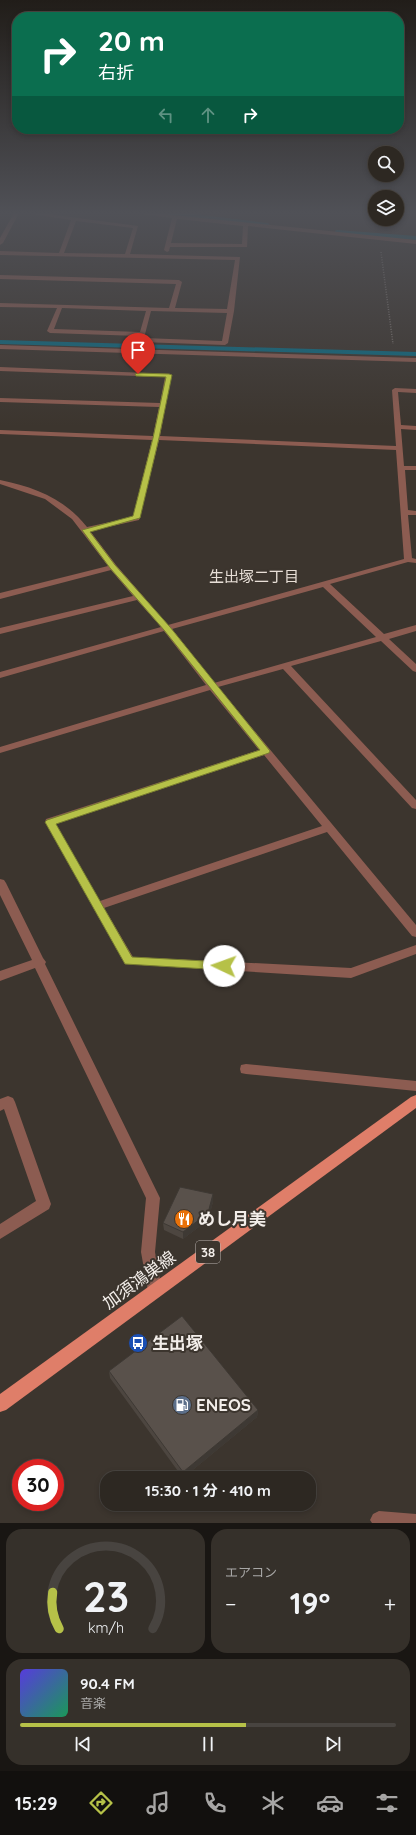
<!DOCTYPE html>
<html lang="ja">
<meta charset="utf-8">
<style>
body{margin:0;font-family:Quicksand,"Noto Sans JP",sans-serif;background:#35302a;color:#f1f3f6;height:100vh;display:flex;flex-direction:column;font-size:15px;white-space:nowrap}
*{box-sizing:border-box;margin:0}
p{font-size:13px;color:#a7a6a5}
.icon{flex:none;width:22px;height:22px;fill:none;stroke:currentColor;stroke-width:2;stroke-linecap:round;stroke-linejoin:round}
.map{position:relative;height:1523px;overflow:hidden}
.drawer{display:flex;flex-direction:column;gap:6px;padding:6px;background:#191613;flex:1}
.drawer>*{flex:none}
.guide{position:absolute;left:12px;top:12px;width:392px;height:122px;border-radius:16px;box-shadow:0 2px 6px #0003,0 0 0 1px #484440;background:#0b6e4f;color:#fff;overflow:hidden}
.buttons{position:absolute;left:368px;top:146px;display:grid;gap:8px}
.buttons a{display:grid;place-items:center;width:36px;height:36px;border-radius:50%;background:#2d2822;box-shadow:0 2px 6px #0003,0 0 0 1px #484440;font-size:20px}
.speed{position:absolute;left:12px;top:1459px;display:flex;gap:8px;font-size:20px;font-weight:700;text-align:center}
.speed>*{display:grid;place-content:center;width:52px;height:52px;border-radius:50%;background:#2d2822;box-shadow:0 2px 6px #0003,0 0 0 1px #484440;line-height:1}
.speed .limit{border:6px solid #d22;background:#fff;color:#111}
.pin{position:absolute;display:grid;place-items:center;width:34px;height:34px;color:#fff;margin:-41px -17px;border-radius:50% 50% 50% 0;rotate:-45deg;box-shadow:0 0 4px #0007}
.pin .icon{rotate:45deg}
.me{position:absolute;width:44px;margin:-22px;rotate:273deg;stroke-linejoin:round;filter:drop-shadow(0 0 3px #0008)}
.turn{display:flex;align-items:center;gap:14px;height:84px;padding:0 20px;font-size:18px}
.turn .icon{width:52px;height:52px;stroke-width:2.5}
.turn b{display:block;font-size:28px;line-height:34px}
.lanes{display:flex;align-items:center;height:38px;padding:0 20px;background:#0003;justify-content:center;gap:20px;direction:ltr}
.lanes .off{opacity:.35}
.big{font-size:30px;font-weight:700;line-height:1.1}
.drawer .card{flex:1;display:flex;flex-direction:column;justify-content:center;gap:6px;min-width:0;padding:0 14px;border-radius:16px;background:#35302a}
.drawer .dial{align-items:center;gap:0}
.dial svg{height:104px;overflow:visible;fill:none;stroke:#484440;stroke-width:7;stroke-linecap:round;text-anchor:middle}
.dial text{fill:#f1f3f6;stroke:none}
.song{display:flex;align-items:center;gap:12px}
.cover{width:48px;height:48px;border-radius:6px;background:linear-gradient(135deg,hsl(250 70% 55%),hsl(150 70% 35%))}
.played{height:4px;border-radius:2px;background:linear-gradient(90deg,#b6c148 60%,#484440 60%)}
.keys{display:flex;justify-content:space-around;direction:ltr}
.heat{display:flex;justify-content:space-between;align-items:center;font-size:22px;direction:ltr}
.drawer .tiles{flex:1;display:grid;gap:6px;grid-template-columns:1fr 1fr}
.card:last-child{grid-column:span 2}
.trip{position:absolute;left:100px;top:1471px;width:216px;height:40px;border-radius:16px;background:#2d2822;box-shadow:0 2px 6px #0003,0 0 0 1px #484440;font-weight:700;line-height:40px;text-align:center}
.dock{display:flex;height:64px;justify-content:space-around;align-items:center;background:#12100e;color:#a7a6a5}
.dock .icon{width:28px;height:28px}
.dock .current{color:#b6c148}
.dock b{font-size:18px;color:#f1f3f6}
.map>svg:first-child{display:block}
</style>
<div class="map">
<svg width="416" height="1523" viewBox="0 0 416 1523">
<rect width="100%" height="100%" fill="#3c352e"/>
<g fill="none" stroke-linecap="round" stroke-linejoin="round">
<path stroke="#0a6b82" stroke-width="4" d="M170 213 267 225
M337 232 416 238
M0 342 416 354"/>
<path stroke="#7f7873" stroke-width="1.5" stroke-dasharray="1 1.5" stroke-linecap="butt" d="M381 252 393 344"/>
<path fill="#8c5c51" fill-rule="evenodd" d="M14 213H19L3 243 0 245V238Z
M26 213H41L138 226 130 254 240 257 234 311 228 343 225 345 141 342 138 340 139 336 50 333 47 331 57 308 0 307V303L169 308 176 284 0 279V275L179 280 182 282 175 308 227 309 235 260 0 255V251L59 253 71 220ZM76 221 133 228 125 254 64 253ZM62 308 146 311 140 332 54 329ZM151 311 227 313 222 341 144 338Z
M135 213H153L416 240V244L248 226 247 247H170L169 251 167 252 164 250 172 218ZM177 219 243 226 242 244 171 243Z
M0 345 416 358V362L0 349Z
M0 367 171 374 160 436 396 446 392 390 395 388 416 389V393L398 392 401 425 416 426V430L401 429 404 466H416V470H405L408 510 416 511V515H408L412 558 416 559V563L408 562 330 584 384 634 416 625V631L389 639 416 664V672L413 671 381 641 291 666 416 800V809L412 808 283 669 218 687 416 925V937L412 936 327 832 104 908 133 957 351 968 416 945V954L351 978 125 964 45 822 46 819 259 750 210 690 0 753V747L206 685 164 631 0 678V672L161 627 137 600 0 634V628L133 596 111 570 0 599V593L108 566 72 519 45 499 0 484V480C35 487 65 499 87 527L133 517 152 440 0 434V430L153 436 159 407 0 402V398L160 403 165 377 0 371ZM159 440 396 450 404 559 168 625 116 565 90 531 139 520ZM323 587 376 637 214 683 172 629ZM264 755 322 826 100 901 56 824Z
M0 879 4 880 6 883 43 958 46 962 45 964 160 1198 155 1252 162 1291 160 1296 155 1298 150 1296 148 1291 141 1252 146 1198 35 968 0 981V971L32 960 0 895Z
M246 1064 416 1081V1091L246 1074 241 1073 240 1069 241 1065Z
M8 1096 13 1098 15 1102 51 1204 49 1209 0 1239V1224L36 1201 4 1109 0 1111V1099Z
M379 1511 416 1514V1523H372L370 1520 373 1514Z"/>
<path fill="#df7e69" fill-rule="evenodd" d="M416 1095V1108L6 1410 0 1412V1394L411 1097Z"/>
</g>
<path fill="#4d4640" d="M213 1194V1202L208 1220 183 1239 164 1230 163 1223Z
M109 1371 258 1410 257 1417 183 1478 110 1378Z"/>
<path fill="#3e3934" d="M213 1194V1202L208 1220 183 1239V1232Z
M258 1410 257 1417 183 1478V1472Z"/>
<path fill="#59514b" stroke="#3e3934" d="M180 1187 213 1194 208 1213 183 1232 163 1223Z
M182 1316 258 1410 183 1472 109 1371Z"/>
<linearGradient id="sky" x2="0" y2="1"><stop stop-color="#211d19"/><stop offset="0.5" stop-color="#505157"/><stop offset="1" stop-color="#505157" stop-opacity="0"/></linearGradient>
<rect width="416" height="426" fill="url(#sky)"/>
<path fill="#b6c148" stroke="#767d2f" d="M138 373 169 374 172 375 159 438 140 518 90 532 115 565 170 627 270 751 269 753 56 824 132 957 224 962 228 963 229 966 228 969 224 970 125 964 45 822 47 820 260 750 164 630 110 568 82 530 133 516 153 438 166 377 136 376 135 374Z"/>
<defs>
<g id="restaurant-disc" transform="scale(1)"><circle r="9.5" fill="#e8710a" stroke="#3c352e"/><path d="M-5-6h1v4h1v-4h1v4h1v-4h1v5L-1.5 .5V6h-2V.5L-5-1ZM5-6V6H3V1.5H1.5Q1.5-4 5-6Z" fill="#fff"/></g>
<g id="bus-disc" transform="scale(1)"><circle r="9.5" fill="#1a4fb4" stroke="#3c352e"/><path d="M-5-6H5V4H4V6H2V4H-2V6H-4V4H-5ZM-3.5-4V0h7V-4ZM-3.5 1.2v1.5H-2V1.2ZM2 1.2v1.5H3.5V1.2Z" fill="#fff"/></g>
<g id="fuel-disc" transform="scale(1)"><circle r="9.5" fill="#5c6f8a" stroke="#3c352e"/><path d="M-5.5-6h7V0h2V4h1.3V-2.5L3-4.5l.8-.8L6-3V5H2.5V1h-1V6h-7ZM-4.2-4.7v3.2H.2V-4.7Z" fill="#fff"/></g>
</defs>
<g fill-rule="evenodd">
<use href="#restaurant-disc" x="184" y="1219"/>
<use href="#bus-disc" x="138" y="1343"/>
<use href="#fuel-disc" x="182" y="1405"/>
</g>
<g text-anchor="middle" stroke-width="4" stroke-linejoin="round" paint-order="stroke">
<rect fill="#3c352e" stroke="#bcb6b2" stroke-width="1" x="196" y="1241" width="24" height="22" rx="3"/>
<g font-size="13" font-weight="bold" fill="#f3eeea">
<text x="208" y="1257">38</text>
</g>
<g font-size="15" fill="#e8dfd7" stroke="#3c352e">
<text x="254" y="582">生出塚二丁目</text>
</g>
<g font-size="17" font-weight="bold" fill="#f3eeea" stroke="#3c352e" text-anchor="start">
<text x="198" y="1225">めし月美</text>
<text x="152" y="1349">生出塚</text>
<text x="196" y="1411">ENEOS</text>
</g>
<g font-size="17" fill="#f3eeea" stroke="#3c352e">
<text transform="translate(139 1280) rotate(-36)" y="6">加須鴻巣線</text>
</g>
</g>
</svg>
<div class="buttons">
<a><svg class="icon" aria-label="search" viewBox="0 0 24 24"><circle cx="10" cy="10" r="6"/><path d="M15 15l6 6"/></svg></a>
<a><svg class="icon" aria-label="layers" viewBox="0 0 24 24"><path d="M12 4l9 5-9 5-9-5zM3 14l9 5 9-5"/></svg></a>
</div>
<div class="speed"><div class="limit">30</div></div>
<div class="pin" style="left:138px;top:374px;background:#d93025"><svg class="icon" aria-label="arrive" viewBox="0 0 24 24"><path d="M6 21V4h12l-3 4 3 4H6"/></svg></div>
<svg class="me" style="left:224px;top:966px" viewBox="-20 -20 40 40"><circle r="19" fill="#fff"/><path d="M0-13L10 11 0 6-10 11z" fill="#b6c148"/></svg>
<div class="trip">15:30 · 1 分 · 410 m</div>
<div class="guide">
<div class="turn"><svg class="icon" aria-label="right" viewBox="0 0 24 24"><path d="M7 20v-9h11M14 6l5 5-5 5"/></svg><div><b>20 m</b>右折</div></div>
<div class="lanes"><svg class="icon off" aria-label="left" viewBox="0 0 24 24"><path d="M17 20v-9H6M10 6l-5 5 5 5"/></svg><svg class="icon off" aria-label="ahead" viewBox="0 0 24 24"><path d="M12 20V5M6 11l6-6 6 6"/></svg><svg class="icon" aria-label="right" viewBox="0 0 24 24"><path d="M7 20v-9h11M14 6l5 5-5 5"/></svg></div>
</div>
</div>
<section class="drawer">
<div class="tiles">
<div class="card dial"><svg viewBox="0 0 100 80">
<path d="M14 69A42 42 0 1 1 86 69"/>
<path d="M14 69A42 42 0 0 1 9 41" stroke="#b6c148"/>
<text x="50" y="56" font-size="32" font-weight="700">23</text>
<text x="50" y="72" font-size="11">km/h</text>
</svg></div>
<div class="card"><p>エアコン</p>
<div class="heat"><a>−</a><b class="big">19°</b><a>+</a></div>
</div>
<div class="card">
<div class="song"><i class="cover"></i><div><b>90.4 FM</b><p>音楽</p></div></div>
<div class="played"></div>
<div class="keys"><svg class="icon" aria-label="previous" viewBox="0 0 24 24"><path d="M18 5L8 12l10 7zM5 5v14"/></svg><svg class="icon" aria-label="pause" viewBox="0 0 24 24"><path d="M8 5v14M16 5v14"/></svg><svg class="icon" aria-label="next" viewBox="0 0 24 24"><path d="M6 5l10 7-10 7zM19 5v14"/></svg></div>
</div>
</div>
</section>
<nav class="dock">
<b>15:29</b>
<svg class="icon current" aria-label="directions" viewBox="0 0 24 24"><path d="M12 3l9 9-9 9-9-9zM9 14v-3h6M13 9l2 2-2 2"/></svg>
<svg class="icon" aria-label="music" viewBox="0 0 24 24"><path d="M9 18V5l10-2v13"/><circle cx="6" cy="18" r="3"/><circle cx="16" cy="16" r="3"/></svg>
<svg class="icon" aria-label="phone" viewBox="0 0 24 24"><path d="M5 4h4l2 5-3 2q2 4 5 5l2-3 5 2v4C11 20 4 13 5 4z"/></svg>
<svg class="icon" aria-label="climate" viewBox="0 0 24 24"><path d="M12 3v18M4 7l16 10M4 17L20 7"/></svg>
<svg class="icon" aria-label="car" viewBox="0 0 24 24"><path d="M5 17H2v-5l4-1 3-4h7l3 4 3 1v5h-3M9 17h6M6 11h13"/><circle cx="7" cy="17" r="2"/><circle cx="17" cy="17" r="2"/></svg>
<svg class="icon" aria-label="filters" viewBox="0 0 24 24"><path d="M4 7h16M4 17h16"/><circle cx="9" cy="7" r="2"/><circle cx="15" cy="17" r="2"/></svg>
</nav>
